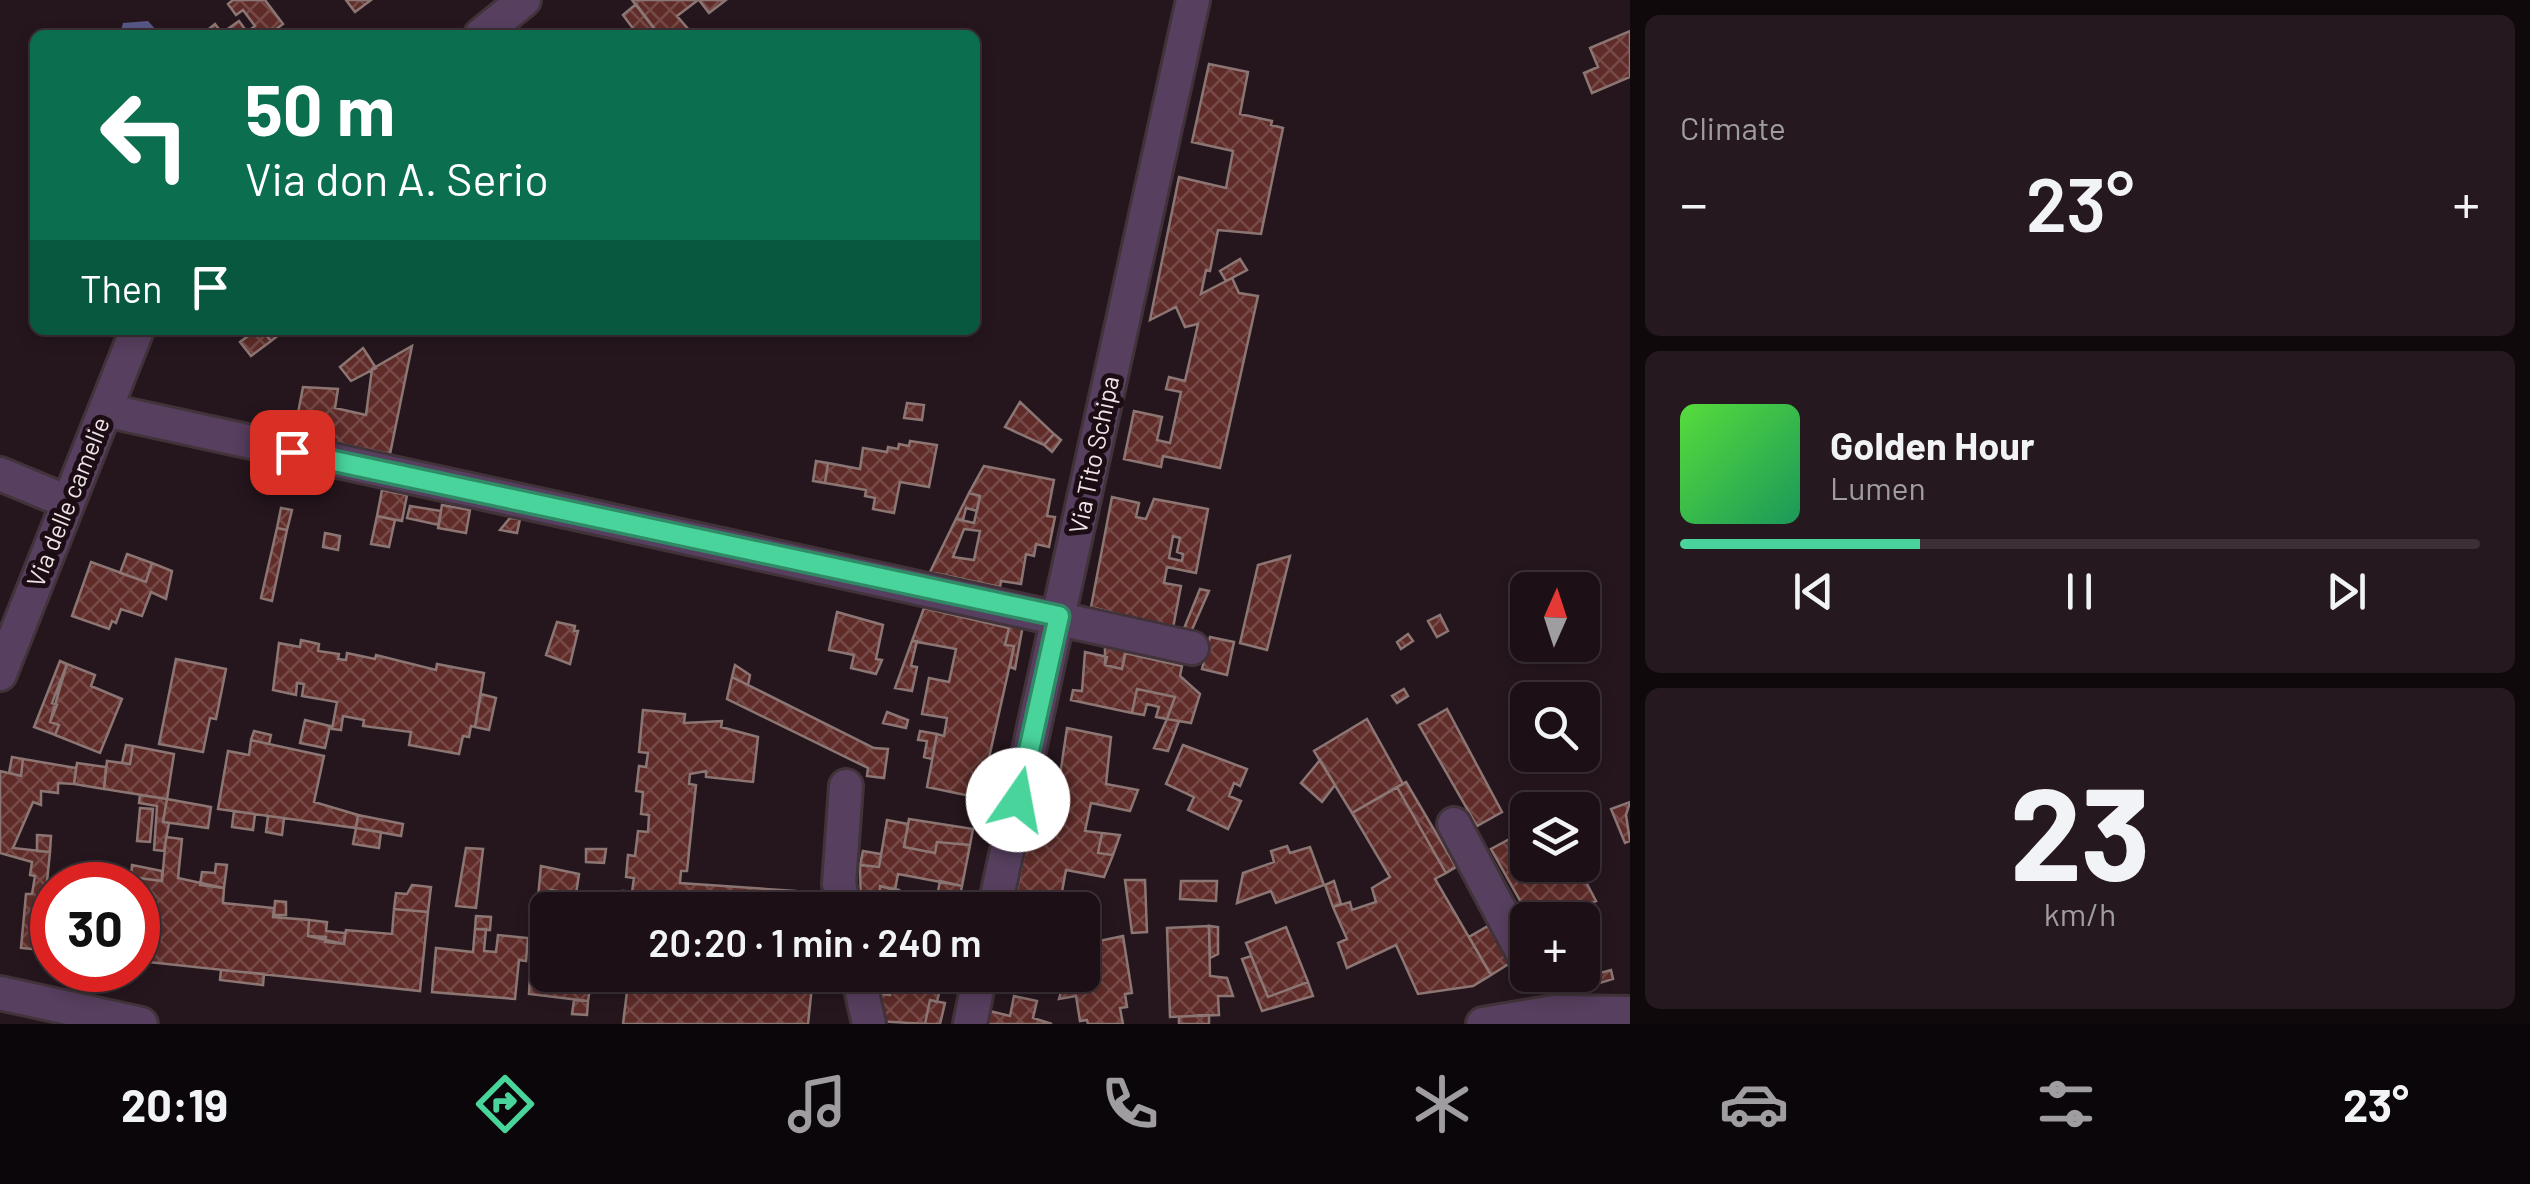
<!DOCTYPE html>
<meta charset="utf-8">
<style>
body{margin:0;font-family:Barlow,sans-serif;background:#25191f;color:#f1f3f6;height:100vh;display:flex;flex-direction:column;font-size:38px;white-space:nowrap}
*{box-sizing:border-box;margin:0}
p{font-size:32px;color:#a09da1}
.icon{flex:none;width:55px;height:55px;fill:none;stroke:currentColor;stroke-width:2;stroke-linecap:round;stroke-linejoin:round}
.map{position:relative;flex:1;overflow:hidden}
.sheet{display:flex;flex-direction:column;gap:15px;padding:15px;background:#0f090c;width:900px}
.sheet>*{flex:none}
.banner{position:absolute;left:30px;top:30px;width:950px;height:305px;border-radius:15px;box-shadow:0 5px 15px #0003,0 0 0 2px #3a3035;background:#0b6e4f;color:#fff;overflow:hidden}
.needle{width:65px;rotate:3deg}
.buttons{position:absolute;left:1510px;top:572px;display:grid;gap:20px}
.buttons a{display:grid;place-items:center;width:90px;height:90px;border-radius:15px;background:#1c1016;box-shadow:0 5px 15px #0003,0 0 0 2px #3a3035;font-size:50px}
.speed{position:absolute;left:30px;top:862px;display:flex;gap:20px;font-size:50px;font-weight:700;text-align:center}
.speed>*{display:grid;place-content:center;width:130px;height:130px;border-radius:50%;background:#1c1016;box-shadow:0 5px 15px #0003,0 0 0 2px #3a3035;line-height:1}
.speed .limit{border:15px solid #d22;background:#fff;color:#111}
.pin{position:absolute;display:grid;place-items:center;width:85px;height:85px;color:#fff;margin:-42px;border-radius:20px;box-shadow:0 5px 15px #0006}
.me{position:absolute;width:110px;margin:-55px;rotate:12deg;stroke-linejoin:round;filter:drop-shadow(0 0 8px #0008)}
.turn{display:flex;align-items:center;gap:35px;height:210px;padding:0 50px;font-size:45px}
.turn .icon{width:130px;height:130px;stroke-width:2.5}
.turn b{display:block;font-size:70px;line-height:85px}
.then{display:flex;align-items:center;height:95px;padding:0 50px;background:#0003;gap:20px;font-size:38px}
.big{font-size:75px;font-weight:600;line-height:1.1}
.sheet .widget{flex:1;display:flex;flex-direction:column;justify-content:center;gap:15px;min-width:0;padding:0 35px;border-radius:15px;background:#25191f}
.sheet .dial{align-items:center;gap:0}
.dial b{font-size:130px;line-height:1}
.song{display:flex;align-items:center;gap:30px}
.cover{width:120px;height:120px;border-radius:15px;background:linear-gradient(135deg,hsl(110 70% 55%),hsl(150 70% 35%))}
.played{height:10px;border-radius:5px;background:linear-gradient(90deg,#49d49c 30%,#3a3035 30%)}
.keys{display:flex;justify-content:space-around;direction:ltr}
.heat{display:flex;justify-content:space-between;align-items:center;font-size:55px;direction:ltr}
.trip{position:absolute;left:530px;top:892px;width:570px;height:100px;border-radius:15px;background:#1c1016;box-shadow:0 5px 15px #0003,0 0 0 2px #3a3035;font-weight:600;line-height:100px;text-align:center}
.dock{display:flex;height:160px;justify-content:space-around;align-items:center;background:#0b0609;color:#a09da1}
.dock .icon{width:70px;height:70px}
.dock .on{color:#49d49c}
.dock b{font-size:45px;color:#f1f3f6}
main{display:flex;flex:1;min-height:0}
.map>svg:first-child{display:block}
</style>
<main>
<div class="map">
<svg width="1630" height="1024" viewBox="0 0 1630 1024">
<defs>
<pattern id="water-ripples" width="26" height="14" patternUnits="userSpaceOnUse" patternTransform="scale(2.5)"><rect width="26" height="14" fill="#565786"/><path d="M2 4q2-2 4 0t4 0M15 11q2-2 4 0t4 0" fill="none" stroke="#6f6f97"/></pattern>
<pattern id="building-cross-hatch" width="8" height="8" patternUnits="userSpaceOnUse" patternTransform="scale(2.5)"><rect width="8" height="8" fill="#5f2c29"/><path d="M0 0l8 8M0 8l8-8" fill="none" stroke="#764a48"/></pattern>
</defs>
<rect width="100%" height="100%" fill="#25161d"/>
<path fill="url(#water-ripples)" d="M148 21 157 31 120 35 123 23Z"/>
<path fill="url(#building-cross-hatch)" stroke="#8c7674" stroke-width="2.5" fill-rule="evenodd" d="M233 0H265L283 24 268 35H207L205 32 215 24 222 33 239 21 247 32 255 26 243 10 236 15 228 4Z
M346 0H371L355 12Z
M632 0H698L677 16 689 30 682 35H659Z
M699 0H726L709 13Z
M636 4 657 32 653 35H638L623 15Z
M1630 31V77L1592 93 1584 73 1598 67 1590 48Z
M1209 64 1248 72 1240 114 1272 121 1271 125 1283 128 1261 234 1218 230 1210 271 1206 270 1201 294 1232 278 1239 293 1258 296 1220 468 1163 456 1161 467 1124 459 1134 411 1162 417 1157 440 1170 443 1181 392 1166 389 1169 377 1185 381 1198 324 1185 327 1176 307 1150 320 1179 177 1226 188 1233 151 1192 142Z
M1240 259 1247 270 1226 281 1220 271Z
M243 330H262L271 341 251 356 240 342 248 336Z
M262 330H283L284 331 271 341Z
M412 346 390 454 294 434 303 387 338 389 335 408 366 415 372 369Z
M363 348 376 368 351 381 340 367Z
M1020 402 1054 434 1044 445 1005 427Z
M907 403 924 405 922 420 904 418Z
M1054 434 1061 440 1052 452 1044 445Z
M910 441 937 445 929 487 900 482 894 513 873 509 875 498 865 496 866 490 825 483 828 463 860 469 863 448 887 452 888 447 898 449 899 444 909 446Z
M816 461 828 463 825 483 813 481Z
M984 466 1054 480 1047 516 1055 517 1049 547 1036 544 1034 556 1026 554 1021 584 1001 581 1000 587 930 572 956 519 974 523 980 496 969 493ZM964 529 980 531 974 560 953 557Z
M284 468 296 470 294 480 282 478Z
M382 490 407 495 402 521 377 516Z
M969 493 980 496 977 511 966 508 963 520 956 519Z
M1112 497 1139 503 1136 517 1146 519 1154 499 1208 509 1196 573 1167 567 1164 583 1181 586 1173 628 1091 607ZM1173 536 1180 538 1177 552 1183 554 1182 561 1169 558Z
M442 505 470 510 466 533 438 528Z
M410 506 441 511 439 525 407 518Z
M281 508 292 510 287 530 277 528Z
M377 516 395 520 389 547 371 544Z
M510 518 520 519 517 533 500 530Z
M277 528 287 530 272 601 261 598Z
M325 533 340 536 338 550 323 547Z
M127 554 152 563 146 582 120 573Z
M1290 556 1267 650 1240 643 1258 565Z
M91 562 146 582 152 563 172 571 166 599 151 592 142 616 121 609 116 623 112 621 109 629 72 616Z
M1200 589 1209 591 1191 632 1183 631Z
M924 608 1009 628 1005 645 1014 646 980 798 927 787 937 734 944 736 947 718 922 714 929 678 949 682 956 649 912 641Z
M837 612 883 625 876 659 882 660 876 674 851 668 854 655 829 650Z
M1440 615 1448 631 1437 637 1428 621Z
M992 618 1023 625 1015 669 1010 667 1014 646 1005 645 1009 628 990 623Z
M557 622 575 626 574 631H578L570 664 546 655Z
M1408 634 1413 641 1401 649 1397 642Z
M1210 637 1234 642 1227 675 1202 669Z
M301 640 319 644 318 651 339 654 338 659 346 660 347 653 375 659 376 655 436 670 437 664 484 673 475 727 471 726 469 737 463 736 459 754 409 745 411 732 363 726 364 720 343 716 341 730 332 729 337 702 302 696 304 684 297 683 296 695 273 690 279 643 300 647Z
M912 641H917L911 666 917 667 912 691 895 688Z
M1105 647 1126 651 1122 669 1105 665Z
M1085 652 1107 657 1105 665 1122 669 1125 653 1182 666 1180 676 1200 694 1191 723 1167 719 1175 697 1137 689 1132 713 1071 700 1073 690 1082 691Z
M176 659 226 669 216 719 210 718 203 752 159 744Z
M60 661 67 664 52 703 57 705 50 722 59 725 55 735 34 727Z
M67 664 95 675 91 686 122 699 100 753 55 735 59 725 50 722Z
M735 665 750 675 748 685 732 677Z
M732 677 874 748 888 749 884 778 867 776 868 768 727 699Z
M1137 689 1175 697 1167 719 1156 717 1159 707 1147 704 1144 715 1132 713Z
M1404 689 1408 696 1397 703 1392 696Z
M481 694 496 698 489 730 475 727Z
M1447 709 1502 812 1477 826 1419 725Z
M643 710 685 714 684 723 722 721 721 727 758 737 753 782 706 777V771L690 774 689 784 696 785 687 871H681L680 883 795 891 793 910H621L623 891 632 892 634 878 626 877 628 855 635 856 638 831 648 832 649 815 641 814 643 792 636 791 639 766 646 767 648 753 639 752Z
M887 712 908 720 906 728 883 723Z
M1167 719 1179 721 1168 751 1154 748Z
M1367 719 1403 784 1352 813 1314 751Z
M305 720 330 726 325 748 300 743Z
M1067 728 1111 737 1106 784 1138 790 1130 811 1091 803 1085 831 1102 833 1098 853 1113 855 1104 877 1066 870 1059 908 1015 899 1040 778 1059 782Z
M254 731 271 735 269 744 251 740Z
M920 731 937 734 932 759 924 757 927 741 918 740Z
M251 740 324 756 314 802 358 815 356 828 218 809 228 751 249 755Z
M126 745 133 746 130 764 122 763Z
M1183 745 1247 769 1240 786 1234 783 1229 796 1241 801 1228 829 1188 810 1194 797 1166 784Z
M133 746 174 754 167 799 104 789 107 761 130 764Z
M12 757 23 759 21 776 9 773Z
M23 759 76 768 74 784 58 783V793L41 791V805L33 802 13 848 50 852 44 911 52 912V951L21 948 26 894H32L35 876 30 875 32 862 0 853V771L21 776Z
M1320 760 1335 785 1322 802 1301 783Z
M77 763 106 767 104 789 74 784Z
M1406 782 1456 867 1446 873 1397 787Z
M1397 787 1446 873 1435 879 1491 975 1473 986 1418 994 1396 945 1347 968 1338 943 1347 939 1333 907 1350 902 1352 910 1376 902 1372 888 1390 877 1352 813Z
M140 795 167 799 163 822 169 823 164 851 154 850 157 806 139 803Z
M167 799 211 807 208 828 163 822Z
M1630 802 1626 815 1630 841 1625 843 1611 809Z
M140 808 153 809 150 842 137 841Z
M234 811 255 814 253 830 232 827Z
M358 815 403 824 401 836 356 828Z
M268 816 284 818 282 835 266 832Z
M909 819 973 829 970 845 937 842 935 853 904 847Z
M887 820 908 824 904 847 935 853 937 842 970 845 962 886 898 874 895 890 880 886 879 908 861 909 860 865 879 867Z
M356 828 381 832 379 848 353 844Z
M1528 829V865H1577L1596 901 1586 905 1597 924 1592 927 1598 944 1595 958 1582 963V920H1531L1491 849Z
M1102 833 1120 835 1113 855 1098 853Z
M37 835 51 836 50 852 37 851Z
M166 837 182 839 178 878 224 888 223 903 274 908 273 917 309 920 308 936 326 937 325 942 344 944 346 930 392 934 394 909 428 912 420 991 138 961V885H130L131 877 162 881Z
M1287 846 1290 853 1310 847 1324 885 1276 903 1271 891 1237 903 1243 873 1274 862 1271 851Z
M466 848 483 849 476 908 456 906Z
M586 849H606L604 863 586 862Z
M863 851 881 854 879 867 860 865Z
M216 864 227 865 224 888 200 885 202 872 215 873Z
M132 865 162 871V881L131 877Z
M541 866 579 874 576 894 551 890 550 909 537 908Z
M1125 880H1145L1147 932 1132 933Z
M940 881 962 886 959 901 937 896Z
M1181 881H1217L1216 901 1180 899Z
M1334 881 1341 904 1333 907 1325 885Z
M412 885 431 887 428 912 394 909 396 893 407 894Z
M880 886 899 890 895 910H879Z
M1060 898 1093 905 1089 915 1059 908Z
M275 901 286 902V915H274Z
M476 916 491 917 490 930 475 929Z
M309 920 327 922 326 931 345 933 344 944 308 936Z
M535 925 548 927V945L545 940 534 939Z
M1209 926 1218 927V954L1210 958Z
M1209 926 1210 976 1227 978 1233 996H1218L1219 1015 1170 1017 1167 928Z
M1488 926 1510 963 1491 975 1469 937Z
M1286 927 1308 982 1268 997 1246 943Z
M475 929H486L484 951 496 952 498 935 528 938 526 961 519 960 515 999 432 992 436 948 473 952Z
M1123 936 1132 993 1125 994 1127 1007 1120 1008 1123 1024H1088L1087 1020 1080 1021 1076 996 1059 999 1066 975H1082L1083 955 1101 951 1099 941Z
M1251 956 1268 997 1308 982 1313 996 1262 1011 1242 959Z
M221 970 264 974 263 985 220 980Z
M1611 970 1613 979 1577 990 1574 980Z
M530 975H592L588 1001 529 994Z
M629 975H694L692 988 712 990 713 975H752V979L812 986 808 1024H623Z
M868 975H879L882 994 890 995 895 975H943L937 1002 930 1000 925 1024 877 1021Z
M1014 996 1037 1001 1033 1018 1052 1024H987L990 1011 1010 1016Z
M574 1000 588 1001 587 1015 572 1014Z
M930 1000 945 1003 940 1024H925Z
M1209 1015V1024H1179V1017Z"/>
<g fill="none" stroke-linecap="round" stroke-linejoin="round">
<g stroke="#413339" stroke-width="38">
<path id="street" d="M481 35 524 0
M105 410 1192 648
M0 474 68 502
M0 674 137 330
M1454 824 1528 963
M845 910 839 884 846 786
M994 910 1193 0
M858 975 869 1024
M0 993 141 1024
M970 1024 980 975
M1483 1024 1554 1012 1630 1013"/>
</g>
<use href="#street" stroke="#573f5f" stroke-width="32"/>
</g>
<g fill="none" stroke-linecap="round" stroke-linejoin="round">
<g stroke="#2f8a65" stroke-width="25">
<path id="route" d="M292 452 1059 616 1018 800"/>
</g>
<use href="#route" stroke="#49d49c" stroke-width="18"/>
</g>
<g text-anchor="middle" stroke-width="10" stroke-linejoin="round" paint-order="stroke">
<g font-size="25" fill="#eee3e7" stroke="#1b0d13">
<text transform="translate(1094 455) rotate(-78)" y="9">Via Tito Schipa</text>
<text transform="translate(68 502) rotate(-68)" y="9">Via delle camelie</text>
</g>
</g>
</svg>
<div class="buttons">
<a><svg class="needle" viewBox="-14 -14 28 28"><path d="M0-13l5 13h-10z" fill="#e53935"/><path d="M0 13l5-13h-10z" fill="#a09da1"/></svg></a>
<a><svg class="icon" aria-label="search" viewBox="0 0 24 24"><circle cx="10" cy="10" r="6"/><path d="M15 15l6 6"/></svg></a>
<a><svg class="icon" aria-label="layers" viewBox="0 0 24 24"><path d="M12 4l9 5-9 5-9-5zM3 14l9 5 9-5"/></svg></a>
<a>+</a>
</div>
<div class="speed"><div class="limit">30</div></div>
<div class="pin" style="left:292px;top:452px;background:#d93025"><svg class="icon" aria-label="arrive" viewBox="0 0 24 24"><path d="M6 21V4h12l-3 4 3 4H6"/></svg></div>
<svg class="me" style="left:1018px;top:800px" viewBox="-20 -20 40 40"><circle r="19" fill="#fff"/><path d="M0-13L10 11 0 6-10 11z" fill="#49d49c"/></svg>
<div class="trip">20:20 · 1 min · 240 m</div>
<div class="banner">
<div class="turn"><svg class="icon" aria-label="left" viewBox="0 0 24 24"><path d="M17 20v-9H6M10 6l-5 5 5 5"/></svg><div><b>50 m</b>Via don A. Serio</div></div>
<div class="then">Then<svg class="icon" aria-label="arrive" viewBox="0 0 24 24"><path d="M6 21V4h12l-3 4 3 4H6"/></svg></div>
</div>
</div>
<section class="sheet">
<div class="widget"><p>Climate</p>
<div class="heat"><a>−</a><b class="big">23°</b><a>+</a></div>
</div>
<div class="widget">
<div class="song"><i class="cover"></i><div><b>Golden Hour</b><p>Lumen</p></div></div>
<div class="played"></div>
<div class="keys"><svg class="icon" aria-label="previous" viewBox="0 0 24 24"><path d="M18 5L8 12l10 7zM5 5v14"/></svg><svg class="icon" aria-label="pause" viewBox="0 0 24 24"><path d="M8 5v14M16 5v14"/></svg><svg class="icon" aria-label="next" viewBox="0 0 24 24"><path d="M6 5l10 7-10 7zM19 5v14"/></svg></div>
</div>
<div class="widget dial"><b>23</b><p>km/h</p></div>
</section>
</main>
<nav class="dock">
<b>20:19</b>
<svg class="icon on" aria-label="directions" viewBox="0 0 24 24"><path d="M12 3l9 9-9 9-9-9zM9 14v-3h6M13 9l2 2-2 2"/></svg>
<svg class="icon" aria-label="music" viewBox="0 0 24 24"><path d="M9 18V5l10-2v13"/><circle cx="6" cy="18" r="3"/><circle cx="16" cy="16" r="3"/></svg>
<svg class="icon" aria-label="phone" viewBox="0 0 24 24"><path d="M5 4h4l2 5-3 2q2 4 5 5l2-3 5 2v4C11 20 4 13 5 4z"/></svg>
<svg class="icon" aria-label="climate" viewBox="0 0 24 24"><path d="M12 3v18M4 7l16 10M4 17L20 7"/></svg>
<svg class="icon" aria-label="car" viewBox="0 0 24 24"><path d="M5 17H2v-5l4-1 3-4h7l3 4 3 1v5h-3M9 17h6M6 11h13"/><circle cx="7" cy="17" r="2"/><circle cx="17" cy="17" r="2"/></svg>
<svg class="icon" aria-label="filters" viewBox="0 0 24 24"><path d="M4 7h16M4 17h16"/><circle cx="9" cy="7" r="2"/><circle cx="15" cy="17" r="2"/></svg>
<b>23°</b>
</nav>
